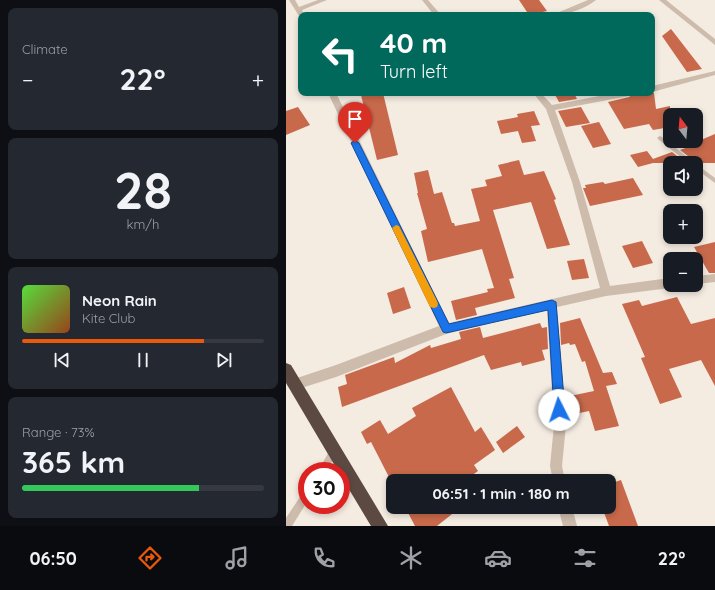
<!DOCTYPE html>
<meta charset="utf-8">
<style>
body{margin:0;font-family:Quicksand,sans-serif;background:#242831;color:#f1f3f6;height:100vh;display:flex;flex-direction:column;font-size:15px;white-space:nowrap}
*{box-sizing:border-box;margin:0}
p{font-size:13px;color:#9ea1a6}
.icon{flex:none;width:22px;height:22px;fill:none;stroke:currentColor;stroke-width:2;stroke-linecap:round;stroke-linejoin:round}
.map{position:relative;flex:1;overflow:hidden}
.drawer{display:flex;flex-direction:column;gap:8px;padding:8px;background:#0d0f14;width:286px}
.drawer>*{flex:none}
.hud{position:absolute;left:12px;top:12px;width:357px;height:84px;border-radius:8px;box-shadow:0 2px 6px #0003;background:#00695c;color:#fff;overflow:hidden}
.needle{width:26px;rotate:344deg}
.fabs{position:absolute;left:377px;top:108px;display:grid;gap:8px}
.fabs a{display:grid;place-items:center;width:40px;height:40px;border-radius:8px;background:#171b24;box-shadow:0 2px 6px #0003;font-size:20px}
.speed{position:absolute;left:12px;top:462px;display:flex;gap:8px;font-size:20px;font-weight:700;text-align:center}
.speed>*{display:grid;place-content:center;width:52px;height:52px;border-radius:50%;background:#171b24;box-shadow:0 2px 6px #0003;line-height:1}
.speed .limit{border:6px solid #d22;background:#fff;color:#111}
.pin{position:absolute;display:grid;place-items:center;width:34px;height:34px;color:#fff;margin:-41px -17px;border-radius:50% 50% 50% 0;rotate:-45deg;box-shadow:0 0 4px #0007}
.pin .icon{rotate:45deg}
.me{position:absolute;width:44px;margin:-22px;rotate:356deg;stroke-linejoin:round;filter:drop-shadow(0 0 3px #0008)}
.turn{display:flex;align-items:center;gap:14px;height:84px;padding:0 16px;font-size:18px}
.turn .icon{width:52px;height:52px;stroke-width:2.5}
.turn b{display:block;font-size:28px;line-height:34px}
.big{font-size:30px;font-weight:700;line-height:1.1}
.drawer .widget{flex:1;display:flex;flex-direction:column;justify-content:center;gap:6px;min-width:0;padding:0 14px;border-radius:8px;background:#242831}
.drawer .dial{align-items:center;gap:0}
.dial b{font-size:52px;line-height:1}
.song{display:flex;align-items:center;gap:12px}
.cover{width:48px;height:48px;border-radius:6px;background:linear-gradient(135deg,hsl(110 70% 55%),hsl(20 70% 35%))}
.played{height:4px;border-radius:2px;background:linear-gradient(90deg,#ea580c 75%,#363941 75%)}
.keys{display:flex;justify-content:space-around;direction:ltr}
.heat{display:flex;justify-content:space-between;align-items:center;font-size:22px;direction:ltr}
.charge{height:6px;border-radius:3px;background:linear-gradient(90deg,#34c759 73%,#363941 0)}
.trip{position:absolute;left:100px;top:474px;width:230px;height:40px;border-radius:8px;background:#171b24;box-shadow:0 2px 6px #0003;font-weight:700;line-height:40px;text-align:center}
.tabs{display:flex;height:64px;justify-content:space-around;align-items:center;background:#090b0e;color:#9ea1a6}
.tabs .icon{width:28px;height:28px}
.tabs .active{color:#ea580c}
.tabs b{font-size:18px;color:#f1f3f6}
main{display:flex;flex:1;min-height:0}
.map>svg:first-child{display:block}
</style>
<main>
<section class="drawer">
<div class="widget"><p>Climate</p>
<div class="heat"><a>−</a><b class="big">22°</b><a>+</a></div>
</div>
<div class="widget dial"><b>28</b><p>km/h</p></div>
<div class="widget">
<div class="song"><i class="cover"></i><div><b>Neon Rain</b><p>Kite Club</p></div></div>
<div class="played"></div>
<div class="keys"><svg class="icon" aria-label="previous" viewBox="0 0 24 24"><path d="M18 5L8 12l10 7zM5 5v14"/></svg><svg class="icon" aria-label="pause" viewBox="0 0 24 24"><path d="M8 5v14M16 5v14"/></svg><svg class="icon" aria-label="next" viewBox="0 0 24 24"><path d="M6 5l10 7-10 7zM19 5v14"/></svg></div>
</div>
<div class="widget"><p>Range · 73%</p><b class="big">365 km</b><div class="charge"></div></div>
</section>
<div class="map">
<svg width="429" height="526" viewBox="0 0 429 526">
<rect width="100%" height="100%" fill="#f4ebe1"/>
<path fill="#c8694b" d="M233 0H253L261 11 243 15Z
M385 29 416 69 401 72 376 36Z
M88 93H97L112 155 91 160 75 95Z
M268 93H288L291 99 273 102Z
M348 93H368L370 109 384 106V127L367 130 363 124 338 129 322 102 343 97Z
M12 107 24 125 0 135V111Z
M295 107 304 123 280 127 272 111Z
M248 111 254 125 245 126 250 141 236 143 232 131 215 134 211 121 232 117 231 114Z
M313 122 325 144 307 148 295 126Z
M429 134V163H411L394 150 410 144V142Z
M361 151 367 159 386 152 400 163H367L352 167 344 155Z
M233 160 238 175 258 171 270 199 268 200 284 245 261 249 245 202 207 210 228 278 223 279 229 298 189 308 191 315 170 320 165 301 202 292 201 289 208 288 196 249 142 262 135 231 141 229 131 193H132L128 173 142 170 148 194 156 192 166 223H168L169 226 194 221 185 189 201 186 199 180 216 176 212 165Z
M347 178 357 195 304 206 297 188H300L299 185 317 182 319 184Z
M356 241 367 263 347 268 336 246Z
M429 242V273H423L408 247Z
M298 259 303 278 286 280 281 261Z
M118 287 125 308 107 314 101 293Z
M391 297 405 324 429 318V386L415 360 383 369 396 397 374 404 355 358 359 357 336 304 353 300 356 306Z
M294 318 317 373 326 372 331 384 320 386 333 426 309 431 303 411 289 414 284 396 308 391 299 361 296 362 289 344 284 345 283 343 275 345 274 323Z
M254 323 256 328 261 327 262 349 256 350 259 360 236 366 235 362 205 370 198 355 56 407 52 387 61 384 59 375 108 357 109 363 144 345 145 348 175 339 173 332 194 327 197 338Z
M165 387 189 432 195 427 209 450 188 465 192 471 178 481H105L85 442 81 444 75 432 94 420 102 434 130 416 126 408Z
M231 426 239 437 217 453 210 442Z
M335 480 352 526H323L316 507H323V484Z
M119 507H175L151 526H129Z"/>
<g fill="none" stroke-linecap="round" stroke-linejoin="round">
<path fill="#cdbbac" fill-rule="evenodd" d="M374 136 376 137 409 163H402L372 139 371 138Z
M410 164 429 178V183L410 169Z
M48 447 51 448 52 451 41 471H32L45 448Z
M21 489V502L6 526H0V518L18 491Z"/>
<path fill="#cdbbac" fill-rule="evenodd" d="M3 0H9L13 7 32 0H41L16 10 18 15H15V17L13 16Z
M136 0H142L155 15H148Z
M302 0H310C299 9 280 15 266 15Z
M373 0H380L429 39V45Z
M429 71V75L366 92V86Z
M42 93H50L163 323 314 288 286 182 260 109 247 93H255L266 105 329 93H347L343 96 269 110 294 182 324 286 384 278V285H388L384 288 320 296 271 307 280 425 276 466 279 481H267L264 466 268 425 261 310 160 334 50 377 9 390 5 388 3 384 5 380 50 365 153 326Z
M429 274V282L410 284V276Z
M272 507H286L291 526H277Z"/>
<path fill="#5c4a42" fill-rule="evenodd" d="M0 363 5 365 102 526H85L55 476V471H52L0 383Z"/>
</g>
<path fill="#1a73e8" stroke="#114b97" d="M69 140 73 143 163 324 266 300 270 302 279 410 277 414 273 415 270 414 268 410 262 310 160 333 157 332 65 143Z"/>
<path fill="#f59e0b" d="M110 225 113 226 151 301 152 304 151 307 148 308 144 307 106 228Z"/>
</svg>
<div class="fabs">
<a><svg class="needle" viewBox="-14 -14 28 28"><path d="M0-13l5 13h-10z" fill="#e53935"/><path d="M0 13l5-13h-10z" fill="#9ea1a6"/></svg></a>
<a><svg class="icon" aria-label="sound" viewBox="0 0 24 24"><path d="M4 9h4l5-4v14l-5-4H4zM17 9q2 3 0 6"/></svg></a>
<a>+</a>
<a>−</a>
</div>
<div class="speed"><div class="limit">30</div></div>
<div class="pin" style="left:69px;top:143px;background:#d93025"><svg class="icon" aria-label="arrive" viewBox="0 0 24 24"><path d="M6 21V4h12l-3 4 3 4H6"/></svg></div>
<svg class="me" style="left:273px;top:410px" viewBox="-20 -20 40 40"><circle r="19" fill="#fff"/><path d="M0-13L10 11 0 6-10 11z" fill="#1a73e8"/></svg>
<div class="trip">06:51 · 1 min · 180 m</div>
<div class="hud">
<div class="turn"><svg class="icon" aria-label="left" viewBox="0 0 24 24"><path d="M17 20v-9H6M10 6l-5 5 5 5"/></svg><div><b>40 m</b>Turn left</div></div>
</div>
</div>
</main>
<nav class="tabs">
<b>06:50</b>
<svg class="icon active" aria-label="directions" viewBox="0 0 24 24"><path d="M12 3l9 9-9 9-9-9zM9 14v-3h6M13 9l2 2-2 2"/></svg>
<svg class="icon" aria-label="music" viewBox="0 0 24 24"><path d="M9 18V5l10-2v13"/><circle cx="6" cy="18" r="3"/><circle cx="16" cy="16" r="3"/></svg>
<svg class="icon" aria-label="phone" viewBox="0 0 24 24"><path d="M5 4h4l2 5-3 2q2 4 5 5l2-3 5 2v4C11 20 4 13 5 4z"/></svg>
<svg class="icon" aria-label="climate" viewBox="0 0 24 24"><path d="M12 3v18M4 7l16 10M4 17L20 7"/></svg>
<svg class="icon" aria-label="car" viewBox="0 0 24 24"><path d="M5 17H2v-5l4-1 3-4h7l3 4 3 1v5h-3M9 17h6M6 11h13"/><circle cx="7" cy="17" r="2"/><circle cx="17" cy="17" r="2"/></svg>
<svg class="icon" aria-label="filters" viewBox="0 0 24 24"><path d="M4 7h16M4 17h16"/><circle cx="9" cy="7" r="2"/><circle cx="15" cy="17" r="2"/></svg>
<b>22°</b>
</nav>
